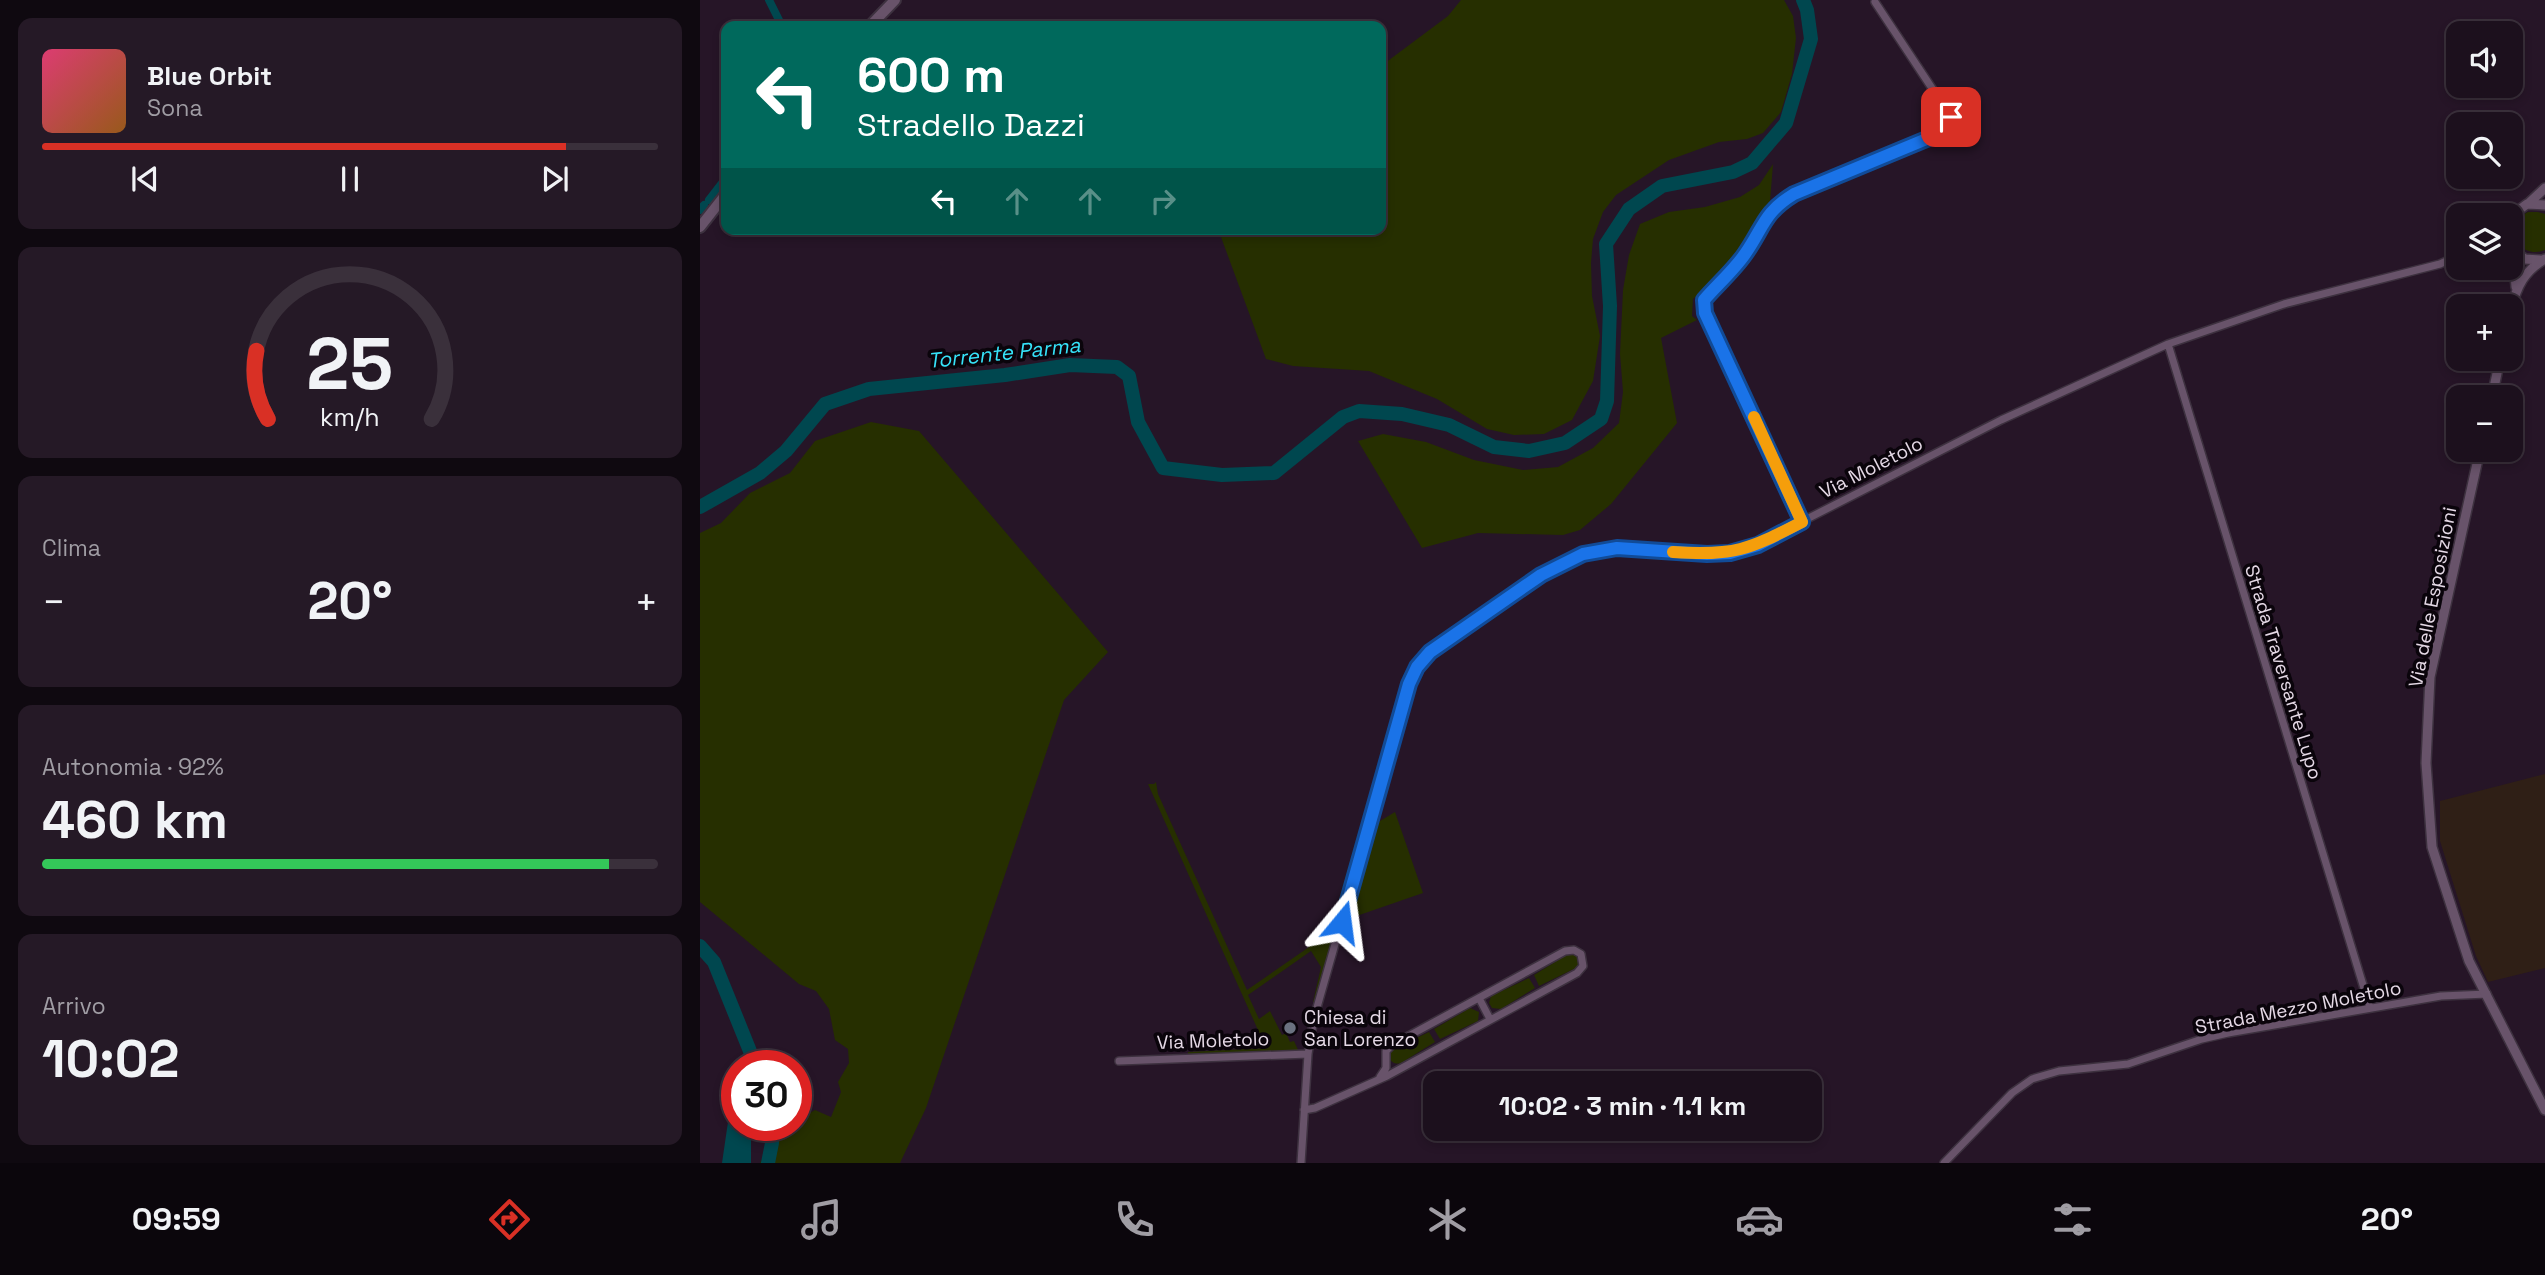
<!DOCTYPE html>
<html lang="it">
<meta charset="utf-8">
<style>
body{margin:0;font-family:"Space Grotesk",sans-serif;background:#251926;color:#f1f3f6;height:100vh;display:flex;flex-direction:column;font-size:26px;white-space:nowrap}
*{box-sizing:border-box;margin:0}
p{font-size:23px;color:#a09da4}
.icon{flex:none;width:38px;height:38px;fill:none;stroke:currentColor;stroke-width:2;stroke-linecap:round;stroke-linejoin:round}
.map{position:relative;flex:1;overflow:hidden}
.drawer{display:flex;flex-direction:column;gap:18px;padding:18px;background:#0f0910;width:700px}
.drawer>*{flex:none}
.hud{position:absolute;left:21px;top:21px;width:665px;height:214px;border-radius:14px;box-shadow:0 4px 10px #0003,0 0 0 2px #3a303b;background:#00695c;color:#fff;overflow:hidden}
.fabs{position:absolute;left:1746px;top:21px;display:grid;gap:14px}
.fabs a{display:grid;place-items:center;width:77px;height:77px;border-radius:14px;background:#1c101d;box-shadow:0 4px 10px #0003,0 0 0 2px #3a303b;font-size:35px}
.speed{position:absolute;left:21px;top:1050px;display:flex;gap:14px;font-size:35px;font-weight:700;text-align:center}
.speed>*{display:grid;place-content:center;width:91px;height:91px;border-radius:50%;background:#1c101d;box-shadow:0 4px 10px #0003,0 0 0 2px #3a303b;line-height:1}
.speed .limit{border:10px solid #d22;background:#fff;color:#111}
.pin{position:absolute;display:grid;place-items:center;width:60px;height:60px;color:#fff;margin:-30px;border-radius:14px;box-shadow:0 4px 10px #0006}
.me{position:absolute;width:77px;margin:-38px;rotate:16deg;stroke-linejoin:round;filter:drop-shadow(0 0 5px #0008)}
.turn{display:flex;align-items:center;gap:24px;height:147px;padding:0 21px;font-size:32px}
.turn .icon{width:91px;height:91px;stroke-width:2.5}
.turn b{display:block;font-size:49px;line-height:60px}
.lanes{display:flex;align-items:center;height:66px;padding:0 21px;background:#0003;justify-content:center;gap:35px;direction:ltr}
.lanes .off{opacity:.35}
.big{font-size:52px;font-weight:600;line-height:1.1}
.drawer .tile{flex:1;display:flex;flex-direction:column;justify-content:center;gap:10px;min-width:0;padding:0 24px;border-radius:14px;background:#251926}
.drawer .dial{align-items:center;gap:0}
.dial svg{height:182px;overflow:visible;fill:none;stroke:#3a303b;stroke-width:7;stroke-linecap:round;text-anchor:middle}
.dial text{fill:#f1f3f6;stroke:none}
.song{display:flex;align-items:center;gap:21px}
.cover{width:84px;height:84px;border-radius:10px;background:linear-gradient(135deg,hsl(340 70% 55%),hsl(30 70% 35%))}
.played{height:7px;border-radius:4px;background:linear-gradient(90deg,#d93025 85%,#3a303b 85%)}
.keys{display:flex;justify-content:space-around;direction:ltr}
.heat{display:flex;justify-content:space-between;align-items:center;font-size:38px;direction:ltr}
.charge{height:10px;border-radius:5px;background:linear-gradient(90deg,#34c759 92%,#3a303b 0)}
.trip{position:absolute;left:723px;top:1071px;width:399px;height:70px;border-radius:14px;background:#1c101d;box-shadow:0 4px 10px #0003,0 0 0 2px #3a303b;font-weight:600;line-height:70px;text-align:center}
.tabs{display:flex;height:112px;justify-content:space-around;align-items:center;background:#0b060c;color:#a09da4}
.tabs .icon{width:49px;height:49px}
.tabs .selected{color:#d93025}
.tabs b{font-size:32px;color:#f1f3f6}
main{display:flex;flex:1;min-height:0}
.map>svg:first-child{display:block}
</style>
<main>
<section class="drawer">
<div class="tile">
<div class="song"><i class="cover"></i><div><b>Blue Orbit</b><p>Sona</p></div></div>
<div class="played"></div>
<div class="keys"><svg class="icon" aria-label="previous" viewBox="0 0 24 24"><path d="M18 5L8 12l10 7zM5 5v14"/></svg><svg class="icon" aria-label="pause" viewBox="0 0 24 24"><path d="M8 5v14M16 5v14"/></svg><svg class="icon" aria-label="next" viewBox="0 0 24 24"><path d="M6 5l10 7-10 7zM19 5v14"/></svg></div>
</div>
<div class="tile dial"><svg viewBox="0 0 100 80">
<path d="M14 69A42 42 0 1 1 86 69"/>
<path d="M14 69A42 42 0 0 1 9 39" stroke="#d93025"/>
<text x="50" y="56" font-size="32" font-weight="700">25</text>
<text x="50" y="72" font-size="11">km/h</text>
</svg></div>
<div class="tile"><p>Clima</p>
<div class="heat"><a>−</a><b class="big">20°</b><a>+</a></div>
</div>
<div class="tile"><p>Autonomia · 92%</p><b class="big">460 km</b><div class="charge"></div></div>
<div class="tile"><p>Arrivo</p><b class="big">10:02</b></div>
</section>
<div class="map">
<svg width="1845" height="1163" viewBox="0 0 1845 1163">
<rect width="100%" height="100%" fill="#261527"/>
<path fill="#2f1f16" d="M1845 774V968L1788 982 1776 956 1740 841V801Z"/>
<path fill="#262f00" d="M761 0H1084L1093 16 1096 38 1092 74 1081 112 1063 133 1047 139 1019 142 969 160 916 195 903 212 893 239 891 263 892 296 900 336 893 381 872 420 844 434 814 435 787 429 737 399 669 371 593 366 566 359 518 229H681V66L748 16Z
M1073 164 1070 202 1039 258 993 299 992 316 997 320 961 338 977 423 911 504 880 530 863 535 778 533 722 548 658 441 683 434 726 442 774 460 823 470 858 467 893 448 919 423 923 392 920 354 923 290 929 255 940 224 969 212 1005 207 1040 197 1059 185Z
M1828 212H1838L1845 214V250C1818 261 1802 225 1828 212Z
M171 422 219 431 408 652 364 700 226 1108 200 1163H60C69 1146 75 1125 96 1125L97 1120 115 1110 131 1117 141 1092 138 1082 149 1063 148 1049 135 1040 129 1009 116 991 99 984 0 902V533L21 523 50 493 90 473 115 441Z
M456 782 458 794 547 990 612 945 633 920 666 806 672 807 615 1002H613L621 967 611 951 548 995 559 1019 570 1011 582 1035 586 1033 590 1042 594 1041 599 1052 488 1057V1052L566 1048 448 784H454Z
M695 812 723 893 645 920 663 871 660 867 673 822 675 824Z
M868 954H873L878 957V967L839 986 834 975Z
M829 978 835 988 801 1009 792 1008 789 1003 791 996Z
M770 1008 779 1012 778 1021 740 1039 734 1029Z
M729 1032 735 1042 701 1063C695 1065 690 1062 689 1056L693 1049Z"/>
<path fill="#00474f" d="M37 1092V1125H51V1163H22L29 1115Z"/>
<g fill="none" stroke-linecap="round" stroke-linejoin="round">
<path stroke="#00474f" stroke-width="8" d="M69 0 82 26
M9 200 26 178
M0 210 4 205"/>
<path stroke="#00474f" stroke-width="14" d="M0 507 60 473 86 451 125 404 169 389 305 375 370 365 417 367 429 376 438 422 463 468 522 475 574 473 643 417 659 411 702 414 749 425 794 447 829 451 865 443 901 419 907 401 910 306 906 244 929 209 962 186 1033 172 1052 163 1086 123 1111 39 1107 10 1103 0
M0 946 14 962 56 1066
M68 1163 72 1143V1125"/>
<g stroke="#3d313f" stroke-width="10">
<path id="minor" d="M1468 344 1670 1008
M1102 522 1005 313 1004 300C1017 285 1034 270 1045 254 1064 227 1064 212 1094 194L1241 133 1250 127 1251 117 1175 2
M779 998 790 1019
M419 1061 608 1054
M604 1110 615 1108 687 1076 877 973 883 966 881 954 874 950 865 951 692 1045 686 1051V1068L680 1077
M601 1163 608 1054 614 1018 709 684 719 663 733 649 848 571 883 554 917 548 1007 554 1048 549 1301 420 1468 344 1584 304 1740 264 1759 255
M1244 1163 1312 1093 1332 1079 1359 1071 1428 1064 1502 1039 1528 1033 1741 996 1787 994"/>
</g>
<g stroke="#3d313f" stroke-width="12">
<path id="tertiary" d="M1829 203 1845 188
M1811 216 1827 204 1845 205
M1812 250 1825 259 1840 260
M1813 251 1816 287
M1811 309C1817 286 1824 271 1845 259
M1792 397 1800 359
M1780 450 1730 677 1726 763 1732 847 1769 961 1845 1110"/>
</g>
<g stroke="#3d313f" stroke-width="14">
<path id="secondary" d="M170 26 195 0
M0 227 26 194"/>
</g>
<use href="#minor" stroke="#68536a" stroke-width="7"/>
<use href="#tertiary" stroke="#68536a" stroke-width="9"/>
<use href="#secondary" stroke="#68536a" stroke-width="10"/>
</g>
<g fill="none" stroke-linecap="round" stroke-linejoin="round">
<g stroke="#114b97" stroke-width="18">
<path id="route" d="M642 922 709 684 717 667 730 652 841 575 883 554 917 548 1007 554 1030 553 1058 545 1102 522 1005 313 1004 300C1017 285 1034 270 1045 254 1064 227 1063 213 1094 194L1241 133 1250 127 1251 117"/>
</g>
<use href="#route" stroke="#1a73e8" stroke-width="12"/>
<path stroke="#f59e0b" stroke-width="12" d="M973 552C1035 556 1048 550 1102 522L1054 417"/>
</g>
<circle fill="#6b7280" stroke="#0a040b" stroke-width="2.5" cx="590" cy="1028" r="7"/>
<g text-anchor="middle" stroke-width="7" stroke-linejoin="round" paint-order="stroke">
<g font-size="19" fill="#e5d9e6" stroke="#0a040b">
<text transform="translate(1171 467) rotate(-27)" y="7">Via Moletolo</text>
<text transform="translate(1732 597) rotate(-79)" y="7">Via delle Esposizioni</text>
<text transform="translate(1584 672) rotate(73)" y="7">Strada Traversante Lupo</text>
<text transform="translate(1598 1007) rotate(-11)" y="7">Strada Mezzo Moletolo</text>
<text transform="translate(513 1040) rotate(-2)" y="7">Via Moletolo</text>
</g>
<g font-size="19" fill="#e5d9e6" stroke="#0a040b" text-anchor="start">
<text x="604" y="1024">Chiesa di<tspan x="604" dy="22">San Lorenzo</tspan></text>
</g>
<g font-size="21" font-style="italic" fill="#36e3f9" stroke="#0a040b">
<text transform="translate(304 353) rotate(-6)" y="7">Torrente Parma</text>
</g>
</g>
</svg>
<div class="fabs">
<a><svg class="icon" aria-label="sound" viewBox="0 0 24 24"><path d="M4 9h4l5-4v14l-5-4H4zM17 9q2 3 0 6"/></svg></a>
<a><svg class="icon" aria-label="search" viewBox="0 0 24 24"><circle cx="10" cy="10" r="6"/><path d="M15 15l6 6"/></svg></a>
<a><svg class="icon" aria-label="layers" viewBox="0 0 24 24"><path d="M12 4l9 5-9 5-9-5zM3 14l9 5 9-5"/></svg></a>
<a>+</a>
<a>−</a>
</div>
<div class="speed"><div class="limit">30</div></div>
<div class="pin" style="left:1251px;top:117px;background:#d93025"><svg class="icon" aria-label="arrive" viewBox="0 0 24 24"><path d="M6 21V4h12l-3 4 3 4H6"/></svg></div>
<svg class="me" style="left:642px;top:922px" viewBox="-20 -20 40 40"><path d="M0-17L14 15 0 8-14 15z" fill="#1a73e8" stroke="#fff" stroke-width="4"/></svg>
<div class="trip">10:02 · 3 min · 1.1 km</div>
<div class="hud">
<div class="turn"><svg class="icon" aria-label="left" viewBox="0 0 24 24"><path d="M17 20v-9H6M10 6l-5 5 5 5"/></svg><div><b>600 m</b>Stradello Dazzi</div></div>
<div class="lanes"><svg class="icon" aria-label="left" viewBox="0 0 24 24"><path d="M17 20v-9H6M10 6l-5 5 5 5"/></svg><svg class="icon off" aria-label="ahead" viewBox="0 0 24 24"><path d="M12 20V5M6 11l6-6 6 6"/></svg><svg class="icon off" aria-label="ahead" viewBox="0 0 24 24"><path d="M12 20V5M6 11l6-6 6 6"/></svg><svg class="icon off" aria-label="right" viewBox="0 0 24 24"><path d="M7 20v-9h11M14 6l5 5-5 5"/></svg></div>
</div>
</div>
</main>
<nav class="tabs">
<b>09:59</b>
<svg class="icon selected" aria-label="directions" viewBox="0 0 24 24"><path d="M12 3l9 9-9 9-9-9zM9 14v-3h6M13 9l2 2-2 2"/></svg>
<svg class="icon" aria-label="music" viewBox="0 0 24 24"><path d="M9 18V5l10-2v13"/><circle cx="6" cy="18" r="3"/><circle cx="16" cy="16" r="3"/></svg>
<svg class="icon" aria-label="phone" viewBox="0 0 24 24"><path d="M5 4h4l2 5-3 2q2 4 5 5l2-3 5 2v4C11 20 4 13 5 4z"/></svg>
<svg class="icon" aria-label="climate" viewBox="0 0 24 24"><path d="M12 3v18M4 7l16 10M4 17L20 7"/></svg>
<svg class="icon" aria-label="car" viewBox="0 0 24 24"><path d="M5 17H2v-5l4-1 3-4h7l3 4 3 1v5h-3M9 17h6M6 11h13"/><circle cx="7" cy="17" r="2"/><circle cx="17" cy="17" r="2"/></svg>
<svg class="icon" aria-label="filters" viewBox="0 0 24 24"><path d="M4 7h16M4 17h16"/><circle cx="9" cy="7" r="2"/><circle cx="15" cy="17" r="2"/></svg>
<b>20°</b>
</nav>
